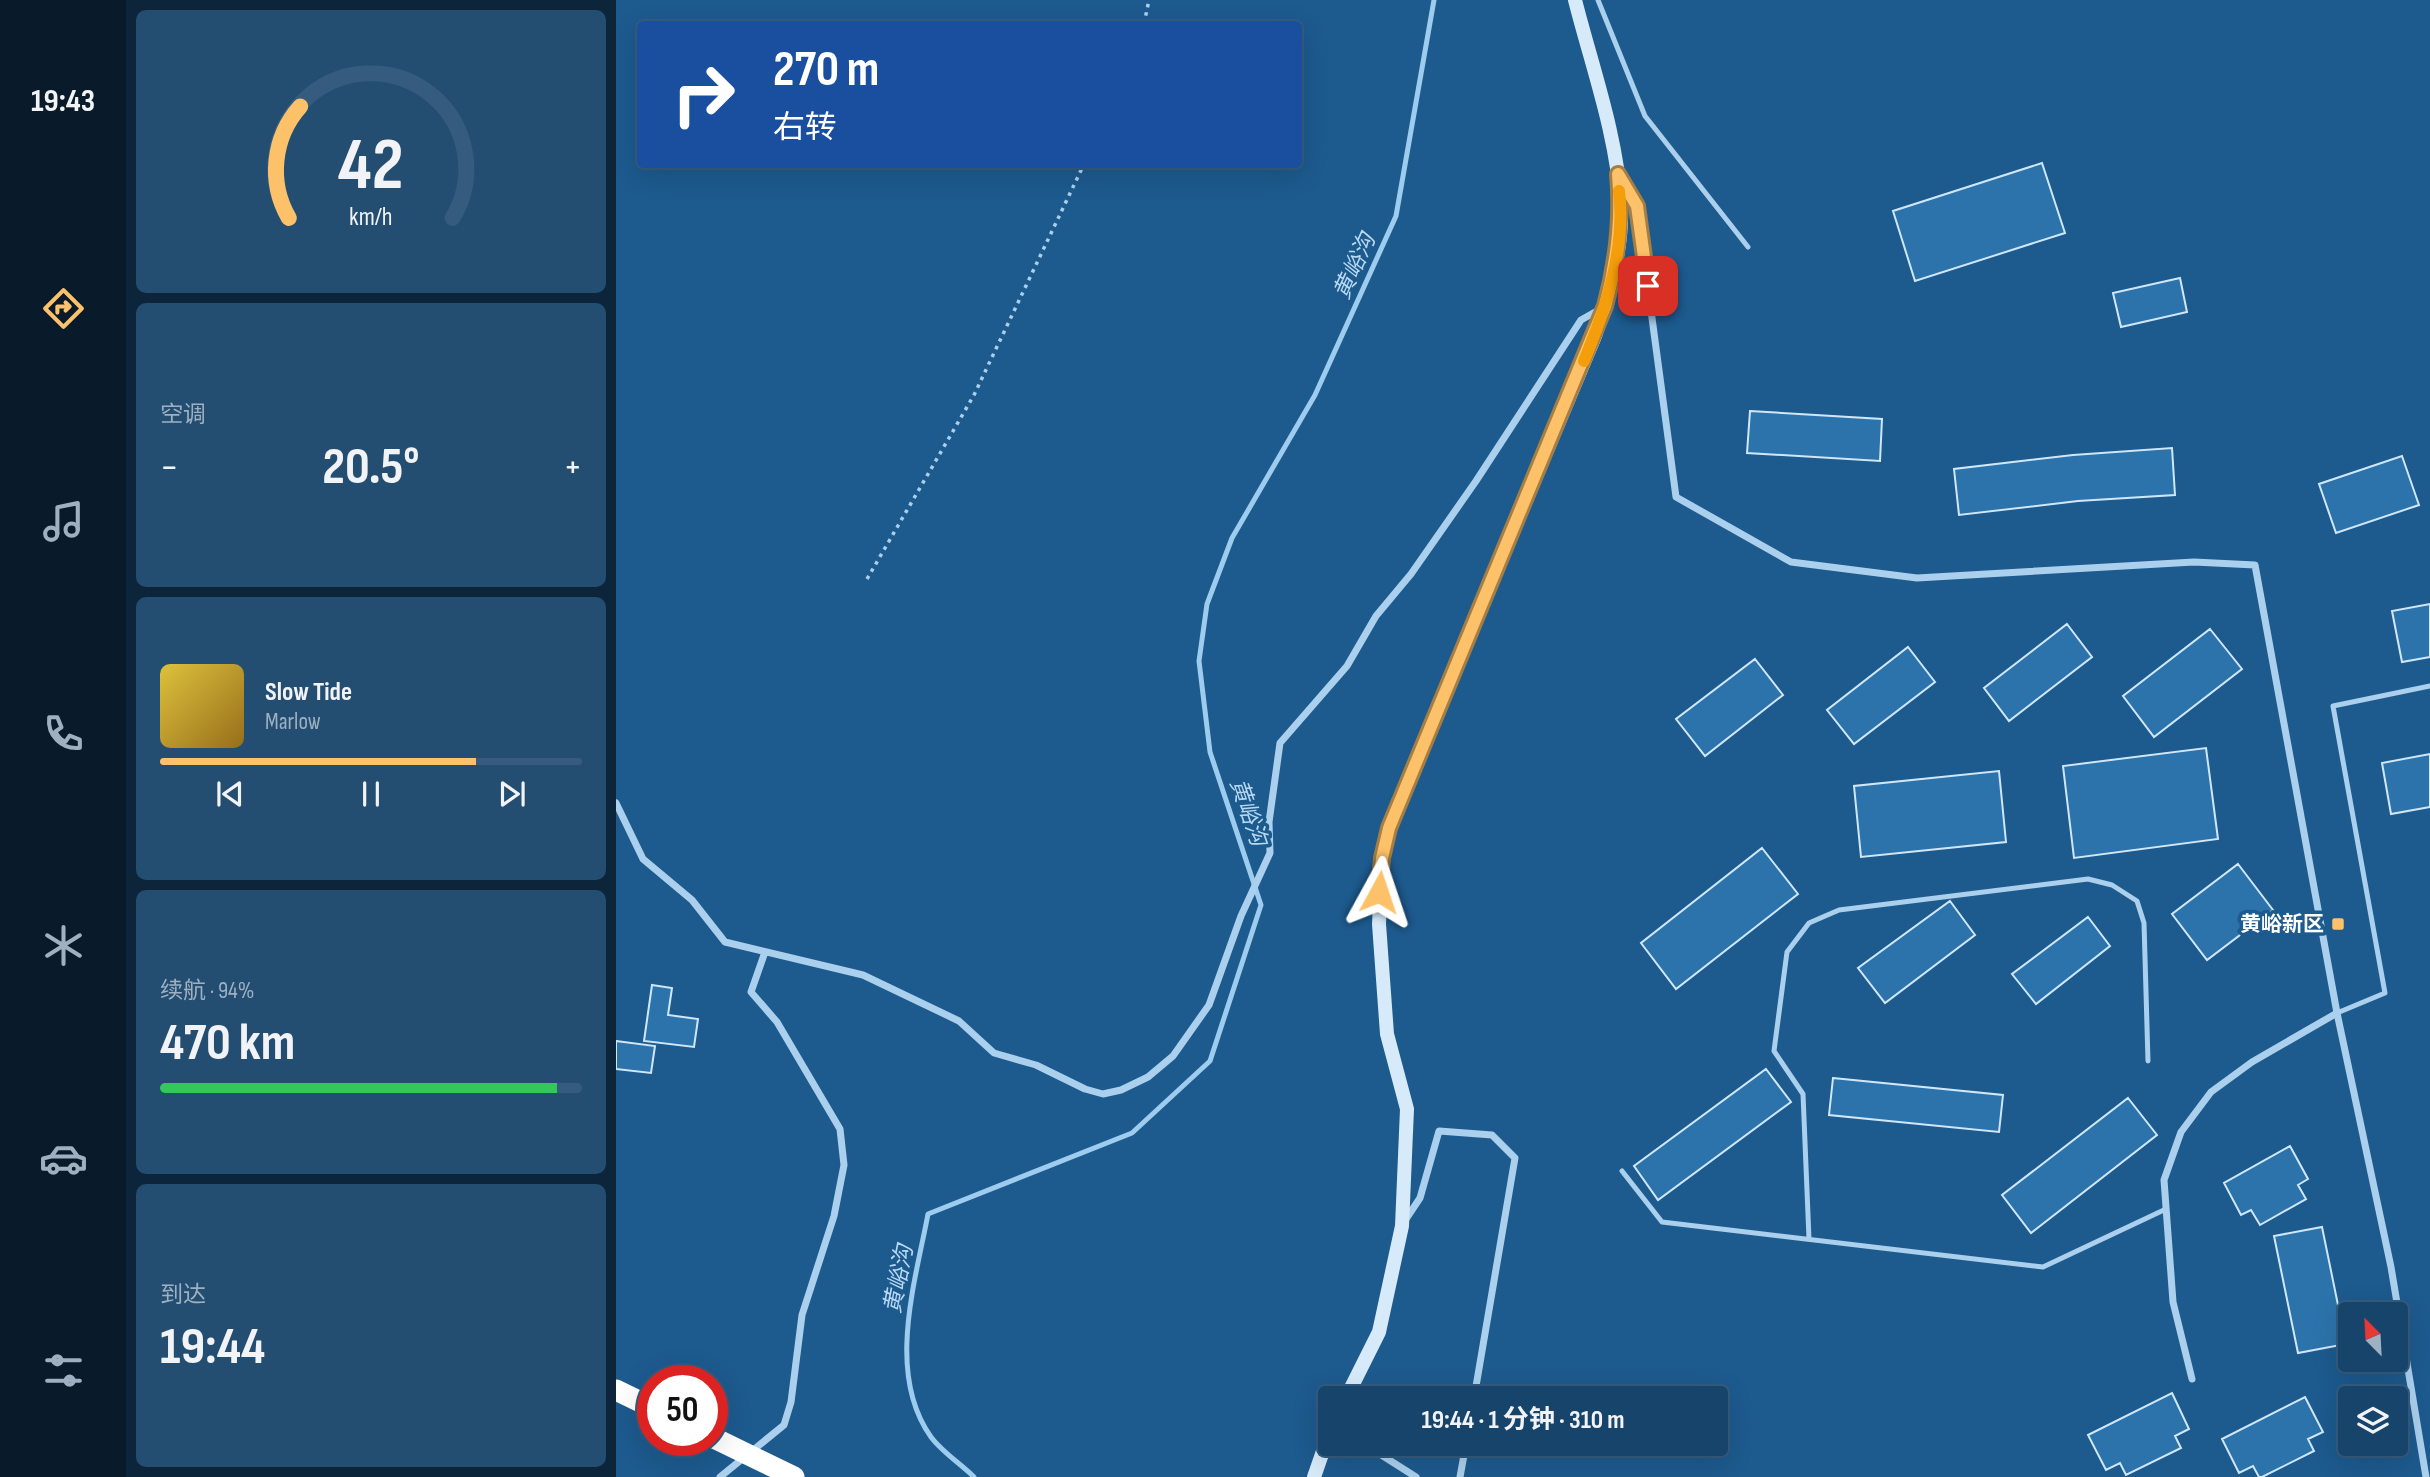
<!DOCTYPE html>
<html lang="zh">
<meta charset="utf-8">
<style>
body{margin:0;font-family:"Sofia Sans Condensed","Noto Sans SC",sans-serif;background:#234e72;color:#f1f3f6;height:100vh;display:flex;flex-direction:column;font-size:26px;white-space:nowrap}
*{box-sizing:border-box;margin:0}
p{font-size:23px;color:#9eb0c1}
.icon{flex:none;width:38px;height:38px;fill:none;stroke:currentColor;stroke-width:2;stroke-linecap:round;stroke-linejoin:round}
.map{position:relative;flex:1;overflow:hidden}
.panel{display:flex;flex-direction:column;gap:10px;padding:10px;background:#0c253a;width:490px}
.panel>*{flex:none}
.hud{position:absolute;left:21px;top:21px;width:665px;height:147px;border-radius:7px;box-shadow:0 7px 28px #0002,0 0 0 2px #355c7e;background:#1a4fa0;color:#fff;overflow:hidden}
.needle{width:46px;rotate:336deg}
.tools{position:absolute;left:1722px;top:1302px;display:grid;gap:14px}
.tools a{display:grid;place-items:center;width:70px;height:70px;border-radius:7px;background:#16446a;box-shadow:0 7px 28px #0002,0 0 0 2px #355c7e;font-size:35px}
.speed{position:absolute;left:21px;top:1365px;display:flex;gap:14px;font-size:35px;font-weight:700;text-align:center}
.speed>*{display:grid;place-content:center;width:91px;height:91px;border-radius:50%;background:#16446a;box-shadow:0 7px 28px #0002,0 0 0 2px #355c7e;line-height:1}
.speed .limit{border:10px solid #d22;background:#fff;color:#111}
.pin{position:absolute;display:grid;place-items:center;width:60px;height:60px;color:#fff;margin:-30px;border-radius:14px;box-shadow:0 4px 10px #0006}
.me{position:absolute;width:77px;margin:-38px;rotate:5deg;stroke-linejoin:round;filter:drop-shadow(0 0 5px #0008)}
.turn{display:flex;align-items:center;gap:24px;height:147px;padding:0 21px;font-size:32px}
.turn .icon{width:91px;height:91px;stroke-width:2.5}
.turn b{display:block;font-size:49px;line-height:60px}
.big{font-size:52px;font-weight:700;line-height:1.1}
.panel .card{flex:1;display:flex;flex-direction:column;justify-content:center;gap:10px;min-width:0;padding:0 24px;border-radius:10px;background:#234e72}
.panel .dial{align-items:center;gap:0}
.dial svg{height:182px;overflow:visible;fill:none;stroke:#355c7e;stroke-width:7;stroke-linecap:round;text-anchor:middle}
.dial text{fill:#f1f3f6;stroke:none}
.song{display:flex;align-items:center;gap:21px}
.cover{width:84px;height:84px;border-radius:10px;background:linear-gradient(135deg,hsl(50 70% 55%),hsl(40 70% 35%))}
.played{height:7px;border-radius:4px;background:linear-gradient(90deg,#fdc269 75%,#355c7e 75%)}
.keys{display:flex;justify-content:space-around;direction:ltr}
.heat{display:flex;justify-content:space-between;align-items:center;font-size:38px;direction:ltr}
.charge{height:10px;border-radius:5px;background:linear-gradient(90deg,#34c759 94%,#355c7e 0)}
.trip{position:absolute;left:702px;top:1386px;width:410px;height:70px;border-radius:7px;background:#16446a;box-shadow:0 7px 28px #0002,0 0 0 2px #355c7e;font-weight:700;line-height:70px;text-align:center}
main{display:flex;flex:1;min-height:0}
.dock{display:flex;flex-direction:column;width:126px;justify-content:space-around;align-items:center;background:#091b2a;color:#9eb0c1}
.dock .icon{width:49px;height:49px}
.dock .selected{color:#fdc269}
.dock b{font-size:32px;color:#f1f3f6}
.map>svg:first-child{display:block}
</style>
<main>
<nav class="dock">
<b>19:43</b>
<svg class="icon selected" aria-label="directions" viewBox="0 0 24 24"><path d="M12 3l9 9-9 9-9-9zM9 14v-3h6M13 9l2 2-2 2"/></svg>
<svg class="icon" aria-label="music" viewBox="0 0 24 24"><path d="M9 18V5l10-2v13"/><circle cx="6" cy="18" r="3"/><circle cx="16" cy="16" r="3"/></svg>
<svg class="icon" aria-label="phone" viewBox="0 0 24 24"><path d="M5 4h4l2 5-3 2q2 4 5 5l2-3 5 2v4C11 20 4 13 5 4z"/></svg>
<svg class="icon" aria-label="climate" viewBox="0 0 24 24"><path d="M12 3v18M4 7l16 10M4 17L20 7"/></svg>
<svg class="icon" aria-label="car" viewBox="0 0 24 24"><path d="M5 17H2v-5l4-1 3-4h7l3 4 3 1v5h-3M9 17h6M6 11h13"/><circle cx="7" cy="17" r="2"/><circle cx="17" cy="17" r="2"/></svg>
<svg class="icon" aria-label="filters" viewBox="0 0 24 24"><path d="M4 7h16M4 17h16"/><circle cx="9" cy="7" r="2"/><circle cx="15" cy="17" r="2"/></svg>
</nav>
<section class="panel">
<div class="card dial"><svg viewBox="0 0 100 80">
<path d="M14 69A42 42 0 1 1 86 69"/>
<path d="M14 69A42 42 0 0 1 19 20" stroke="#fdc269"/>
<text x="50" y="56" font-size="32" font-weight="700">42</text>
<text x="50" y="72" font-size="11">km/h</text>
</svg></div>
<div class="card"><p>空调</p>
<div class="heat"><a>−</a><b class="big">20.5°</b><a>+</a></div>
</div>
<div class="card">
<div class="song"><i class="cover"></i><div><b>Slow Tide</b><p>Marlow</p></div></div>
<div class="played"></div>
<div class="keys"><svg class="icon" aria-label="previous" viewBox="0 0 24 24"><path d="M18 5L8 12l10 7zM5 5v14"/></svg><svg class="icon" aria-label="pause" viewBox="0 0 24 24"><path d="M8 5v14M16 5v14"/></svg><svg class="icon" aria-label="next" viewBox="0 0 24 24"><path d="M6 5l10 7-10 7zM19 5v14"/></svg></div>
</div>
<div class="card"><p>续航 · 94%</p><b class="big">470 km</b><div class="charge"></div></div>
<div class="card"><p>到达</p><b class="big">19:44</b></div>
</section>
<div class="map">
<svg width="1814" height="1477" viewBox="0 0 1814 1477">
<rect width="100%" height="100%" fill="#1d5a8e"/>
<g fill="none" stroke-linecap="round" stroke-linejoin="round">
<path stroke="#9eccef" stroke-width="5" d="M358 1477C345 1464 326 1452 315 1437 270 1374 299 1283 312 1214L516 1133 594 1061 645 905 594 752 583 661 591 604 616 538 699 395 780 216 818 0"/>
</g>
<path fill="#2c73ab" stroke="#d0e7f9" stroke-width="2" d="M1426 163 1449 233 1299 281 1277 211Z
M1564 278 1571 312 1505 327 1497 293Z
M1134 411 1266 419 1264 461 1131 453Z
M1556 448 1559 495 1462 501 1343 515 1338 469 1457 455Z
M1786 456 1803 505 1720 533 1703 484Z
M1814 604V657L1786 662 1776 611Z
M1451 624 1476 657 1393 721 1368 688Z
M1594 629 1626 669 1538 737 1507 696Z
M1292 647 1319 682 1238 744 1211 710Z
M1139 659 1167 695 1089 756 1060 719Z
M1590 748 1602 839 1458 858 1447 766Z
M1814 754V807L1775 814 1766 763Z
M1383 771 1390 842 1245 857 1238 786Z
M1146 848 1182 894 1060 989 1025 943Z
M1622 864 1657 910 1591 960 1556 914Z
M1334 901 1359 935 1269 1003 1242 968Z
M1472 917 1494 946 1420 1004 1396 974Z
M36 985 56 988 52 1015 82 1019 78 1047 28 1041Z
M0 1041 39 1046 35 1073 0 1069Z
M1150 1069 1175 1102 1042 1200 1018 1166Z
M1217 1078 1387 1095 1383 1132 1213 1115Z
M1512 1098 1541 1135 1415 1233 1386 1195Z
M1674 1146 1692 1179 1682 1185 1690 1199 1644 1225 1635 1210 1625 1215 1608 1183Z
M1706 1227 1730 1344 1682 1353 1658 1236Z
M1556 1393 1573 1429 1559 1436 1565 1448 1510 1475 1504 1463 1490 1470 1472 1435Z
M1689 1397 1707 1432 1692 1439 1698 1451 1646 1477H1643L1637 1466 1623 1473 1606 1439Z"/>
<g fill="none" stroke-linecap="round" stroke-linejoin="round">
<path stroke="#abd0ed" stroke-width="3.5" stroke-dasharray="3.5 5" stroke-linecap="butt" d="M528 24 533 0
M251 579 358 395 468 164"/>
<path stroke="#abd0ed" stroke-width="5" d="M982 0 1029 116 1132 247
M1721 1013 1769 993 1717 706 1814 686
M1006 1171 1046 1222 1427 1267 1550 1209
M1193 1239 1187 1094 1158 1051 1171 952 1193 923 1223 910 1472 879 1496 885 1521 901 1528 923 1532 1061"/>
<path stroke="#abd0ed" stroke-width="7" d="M1005 181 1021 206 1060 497 1175 562 1301 578 1578 562 1639 565 1721 1013 1775 1267 1810 1477
M0 803 27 859 76 900 109 942 247 975 343 1021 378 1053 420 1065 469 1089 487 1094 505 1090 532 1077 557 1056 593 1005 625 916 654 853 653 822 664 743 731 666 760 616 795 574 860 481 965 320 988 307
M788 1222 804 1198 823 1131 876 1135 899 1158 858 1398
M1576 1379 1557 1302 1548 1180 1565 1132 1595 1092 1636 1062 1721 1013
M748 1444 800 1477
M104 1477 168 1425 175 1402 186 1315 218 1216 228 1165 224 1129 161 1022 135 992 149 952
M844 1477 850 1444"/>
<path stroke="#d7eafa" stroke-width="14" d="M730 1398 763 1332 786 1226 791 1109 771 1034 763 924 766 858 773 828 788 791 979 336C993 295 1007 249 1005 205 1001 135 976 67 959 0
M698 1477 714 1431"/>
<path stroke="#fff" stroke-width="21" d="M0 1390 37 1408"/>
<path stroke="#fff" stroke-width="21" d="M96 1437 178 1477"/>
</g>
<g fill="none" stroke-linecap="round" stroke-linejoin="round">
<g stroke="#a47e44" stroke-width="18">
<path id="route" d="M763 892 766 858 773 828 989 306C1001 262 1006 220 1002 174L1021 206 1032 286"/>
</g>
<use href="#route" stroke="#fdc269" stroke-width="12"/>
<path stroke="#f59e0b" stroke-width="12" d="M968 361C990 308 1010 249 1003 191"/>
</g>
<rect fill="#fdc269" stroke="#1d5a8e" stroke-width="2.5" x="1715" y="917" width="14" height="14" rx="3.5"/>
<g text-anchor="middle" stroke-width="7" stroke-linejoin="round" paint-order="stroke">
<g font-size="21" font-weight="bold" fill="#fff" stroke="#1d5a8e" text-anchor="end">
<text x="1708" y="931">黄峪新区</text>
</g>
<g font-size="23" font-style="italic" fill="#b6d9f4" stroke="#1d5a8e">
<text transform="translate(738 266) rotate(-66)" y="8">黄峪沟</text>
<text transform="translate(633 812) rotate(71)" y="8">黄峪沟</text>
<text transform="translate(282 1279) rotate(-79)" y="8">黄峪沟</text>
</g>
</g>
</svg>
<div class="tools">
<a><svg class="needle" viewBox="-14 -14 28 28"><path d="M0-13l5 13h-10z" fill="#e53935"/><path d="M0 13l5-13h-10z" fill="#9eb0c1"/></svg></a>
<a><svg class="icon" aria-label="layers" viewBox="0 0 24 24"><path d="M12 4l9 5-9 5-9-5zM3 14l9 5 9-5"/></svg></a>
</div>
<div class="speed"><div class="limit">50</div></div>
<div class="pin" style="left:1032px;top:286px;background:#d93025"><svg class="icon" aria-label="arrive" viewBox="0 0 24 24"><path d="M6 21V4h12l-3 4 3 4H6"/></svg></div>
<svg class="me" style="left:763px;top:892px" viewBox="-20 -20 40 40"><path d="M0-17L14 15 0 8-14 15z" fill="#fdc269" stroke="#fff" stroke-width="4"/></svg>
<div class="trip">19:44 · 1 分钟 · 310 m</div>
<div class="hud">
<div class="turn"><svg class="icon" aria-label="right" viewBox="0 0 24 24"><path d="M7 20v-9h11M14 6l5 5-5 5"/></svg><div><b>270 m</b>右转</div></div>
</div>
</div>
</main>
